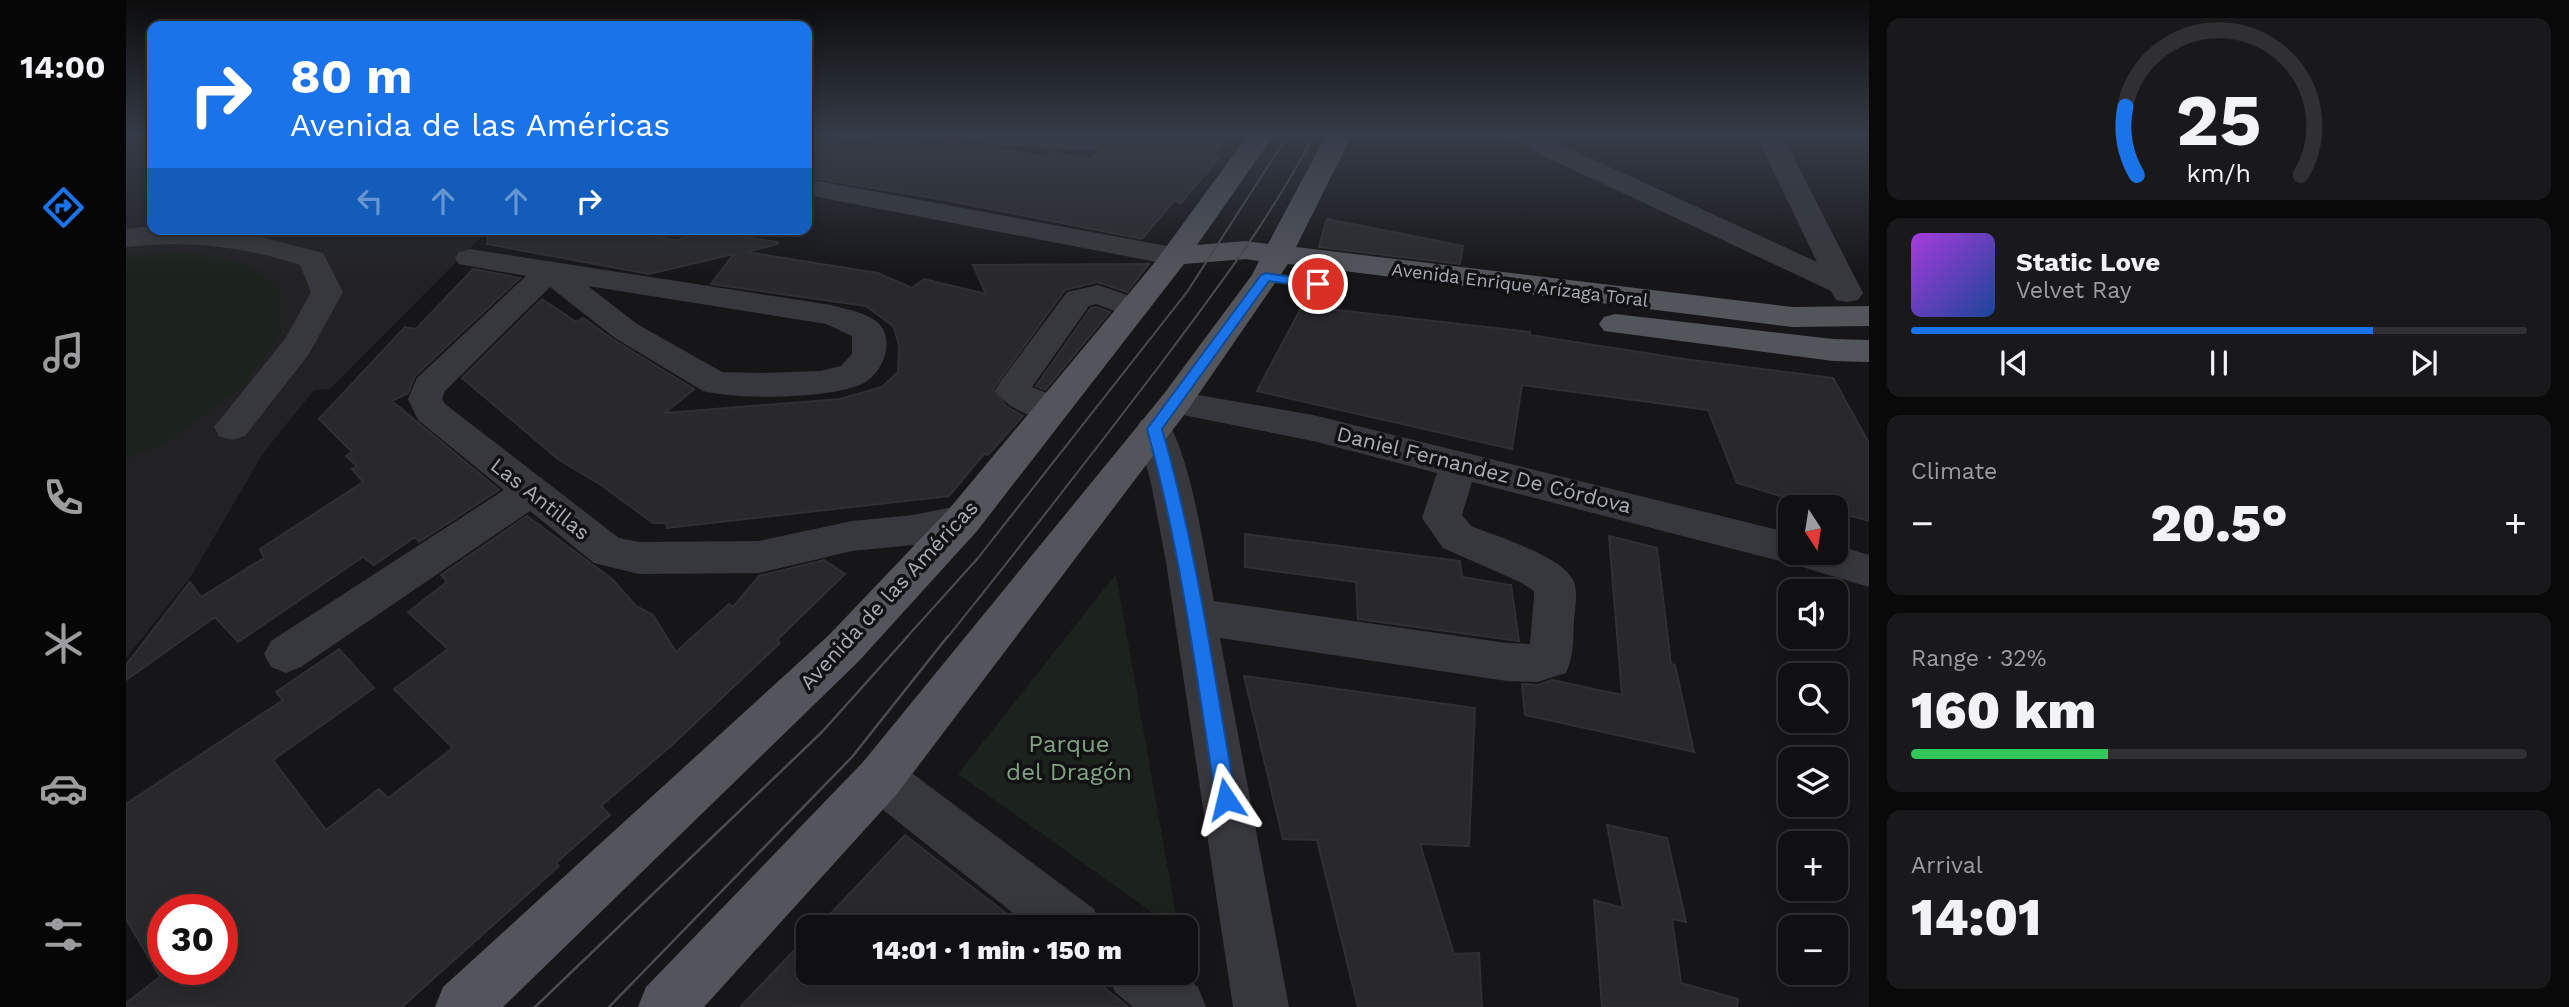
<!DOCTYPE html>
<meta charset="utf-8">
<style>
body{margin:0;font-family:"Work Sans",sans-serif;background:#19191b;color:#f1f3f6;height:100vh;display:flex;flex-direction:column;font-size:26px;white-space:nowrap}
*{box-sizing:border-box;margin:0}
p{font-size:23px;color:#9c9d9f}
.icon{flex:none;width:38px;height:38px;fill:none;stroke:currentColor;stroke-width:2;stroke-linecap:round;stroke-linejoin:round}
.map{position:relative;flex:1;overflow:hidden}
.details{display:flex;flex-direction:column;gap:18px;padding:18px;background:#09090a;width:700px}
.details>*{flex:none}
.top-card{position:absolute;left:21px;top:21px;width:665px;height:214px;border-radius:14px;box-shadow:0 4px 18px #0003,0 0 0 2px #303032;background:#1a73e8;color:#fff;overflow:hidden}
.needle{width:46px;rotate:168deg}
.controls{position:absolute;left:1652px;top:495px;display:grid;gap:14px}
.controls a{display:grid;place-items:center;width:70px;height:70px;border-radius:14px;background:#101012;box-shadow:0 4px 18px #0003,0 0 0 2px #303032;font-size:35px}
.speed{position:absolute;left:21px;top:894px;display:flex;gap:14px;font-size:35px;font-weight:700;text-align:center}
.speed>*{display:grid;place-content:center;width:91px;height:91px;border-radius:50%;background:#101012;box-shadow:0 4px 18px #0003,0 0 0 2px #303032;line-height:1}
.speed .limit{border:10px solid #d22;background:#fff;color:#111}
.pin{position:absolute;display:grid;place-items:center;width:60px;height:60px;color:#fff;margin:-30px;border:4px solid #fff;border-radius:50%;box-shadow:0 2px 7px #0007}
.me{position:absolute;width:77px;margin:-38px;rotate:350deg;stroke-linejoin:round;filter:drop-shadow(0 0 5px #0008)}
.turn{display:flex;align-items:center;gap:24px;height:147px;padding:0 28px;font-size:32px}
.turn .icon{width:91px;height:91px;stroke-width:2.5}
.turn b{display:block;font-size:49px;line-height:60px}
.lanes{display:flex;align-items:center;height:66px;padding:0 28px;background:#0003;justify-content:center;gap:35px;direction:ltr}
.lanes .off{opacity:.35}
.big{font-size:52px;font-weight:800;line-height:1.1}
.details .card{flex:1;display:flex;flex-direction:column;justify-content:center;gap:10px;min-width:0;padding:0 24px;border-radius:14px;background:#19191b}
.details .dial{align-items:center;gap:0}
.dial svg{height:182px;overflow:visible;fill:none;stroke:#303032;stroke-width:7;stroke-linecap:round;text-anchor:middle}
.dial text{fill:#f1f3f6;stroke:none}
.song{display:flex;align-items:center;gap:21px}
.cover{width:84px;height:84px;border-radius:10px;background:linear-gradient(135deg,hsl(280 70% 55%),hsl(220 70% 35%))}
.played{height:7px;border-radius:4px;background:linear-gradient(90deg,#1a73e8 75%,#303032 75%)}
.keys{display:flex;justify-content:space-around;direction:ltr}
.heat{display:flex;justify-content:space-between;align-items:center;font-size:38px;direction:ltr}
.charge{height:10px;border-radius:5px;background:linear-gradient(90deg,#34c759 32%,#303032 0)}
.trip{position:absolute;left:670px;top:915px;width:402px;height:70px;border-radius:14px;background:#101012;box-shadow:0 4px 18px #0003,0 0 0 2px #303032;font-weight:800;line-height:70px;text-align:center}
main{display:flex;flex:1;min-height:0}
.tab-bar{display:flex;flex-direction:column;width:126px;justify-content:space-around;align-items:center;background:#060607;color:#9c9d9f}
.tab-bar .icon{width:49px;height:49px}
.tab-bar .active{color:#1a73e8}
.tab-bar b{font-size:32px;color:#f1f3f6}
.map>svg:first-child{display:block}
</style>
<main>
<nav class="tab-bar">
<b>14:00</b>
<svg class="icon active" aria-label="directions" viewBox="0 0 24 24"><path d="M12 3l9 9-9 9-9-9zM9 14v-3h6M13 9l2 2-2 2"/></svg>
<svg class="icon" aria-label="music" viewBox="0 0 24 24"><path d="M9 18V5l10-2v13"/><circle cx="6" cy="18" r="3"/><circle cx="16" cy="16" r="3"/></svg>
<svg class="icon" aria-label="phone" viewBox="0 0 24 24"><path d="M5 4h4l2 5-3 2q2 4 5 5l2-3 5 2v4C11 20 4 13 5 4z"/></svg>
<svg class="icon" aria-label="climate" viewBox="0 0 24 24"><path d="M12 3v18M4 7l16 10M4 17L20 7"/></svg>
<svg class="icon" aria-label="car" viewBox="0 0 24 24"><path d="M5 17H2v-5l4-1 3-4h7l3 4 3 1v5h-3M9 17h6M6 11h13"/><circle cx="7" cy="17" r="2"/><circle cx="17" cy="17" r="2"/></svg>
<svg class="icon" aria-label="filters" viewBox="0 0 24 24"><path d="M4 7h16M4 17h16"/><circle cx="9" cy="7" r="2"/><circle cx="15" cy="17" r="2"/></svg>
</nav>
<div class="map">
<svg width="1743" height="1007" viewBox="0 0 1743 1007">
<rect width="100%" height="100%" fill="#161618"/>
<path fill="#222225" d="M0 135H26V229H363L204 389 188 390 138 452 64 578 0 658Z"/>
<path fill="#1c231d" d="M65 252 123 264 155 292V334L116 387 41 442 0 459V256Z
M990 574 1052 927H1047L832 774Z"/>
<path fill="#29292c" stroke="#303034" stroke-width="2" fill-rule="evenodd" d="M681 135 775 138 815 149 817 143 849 145 919 157 922 152 965 159 993 135H1103L1088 155 1094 157 1055 203 1048 201 1016 239 819 200 681 177Z
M1201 219 1337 246 1334 264 1193 247Z
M362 229H473L550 240 582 232 652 242V244L620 252 752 273 786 288 798 279 860 294 847 265 1023 264 1001 292 971 282 939 290 867 389 880 406 897 416 862 455 858 454 823 496 541 528 540 523H527L475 485 432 459 336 378 416 299 450 322 457 318 488 340 568 389 539 413 714 399 756 387 772 372 773 346 768 327 740 306 585 284 608 254 523 274 361 244Z
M347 269 394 278 289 376 282 393 266 401 373 490 293 542 289 537 248 565 237 557 112 642 89 617 0 680V665L64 582 75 597 138 558 134 549 237 482 226 469 231 466 220 456 226 452 193 419 279 327 290 329Z
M1176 306 1404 332V335L1558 359 1707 378 1743 443V521L1710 512V508H1695L1611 483 1582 410 1396 385 1386 449 1131 391Z
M970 307 984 312 919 390 910 386 965 308Z
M401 516 486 579 510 606 527 615 550 652 603 604 607 607 633 576 698 560 719 574 651 640 654 643 546 745 475 806 484 815 430 863 433 866 276 1007H0V1003L34 977 0 919V804L157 700 150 692 213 649 248 688 147 760 200 830 253 789 262 798 327 748 268 689 322 649 282 612 321 582 315 575ZM37 910H96V970H44L37 975Z
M1119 534 1334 561 1336 577 1385 585 1393 641 1232 619 1230 582 1119 567Z
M1483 536 1531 548 1545 664 1549 665 1568 752 1399 715 1396 684 1412 685 1426 680 1496 695Z
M1118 676 1349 708 1343 846 1294 844 1328 954 1353 953 1356 1007H1232L1191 840 1157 839Z
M1481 825 1541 838 1560 922 1546 919 1555 983 1612 999 1611 1007H1476L1468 900 1497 908Z
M779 835 899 928H691Z
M682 936V973H959L1003 1007H614Z"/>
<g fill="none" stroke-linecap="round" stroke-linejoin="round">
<path fill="#37383d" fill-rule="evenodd" d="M839 135H958L972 138 976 143 972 148 963 151 852 143 843 140Z
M1380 135H1414L1691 262 1630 135H1656L1737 293 1732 300 1721 302 1710 300 1705 291 1384 140Z
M681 179 1046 247 1057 250 1061 256 1057 262 1046 265 681 195Z
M26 226V229H104L197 253 217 292 183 354 119 436 106 440 93 436 88 427 159 339 185 292 174 265C116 246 61 240 0 247V229Z
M344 249 705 305C719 309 739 312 751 322 770 338 758 372 738 383 708 399 610 400 577 391L489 338 424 287 319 391 316 399 319 404 493 538 513 542 633 541 726 521 787 515 837 505 851 509 857 520 851 531 787 545 726 551 633 573 513 574 468 563 404 511 175 667 160 673 145 667 138 654 145 641 378 490 292 420 282 399 291 378 400 276 333 264 329 258 333 252ZM462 286 700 324 726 336V354L715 366 694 371 635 373 596 372 511 324Z
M972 285 1019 301 1024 308 1019 315 1008 318 970 304 963 306 906 387 938 400 944 409 938 418C916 424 881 410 869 390L874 382 941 292Z
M1049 391 1187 415 1664 533V553H1710V545L1743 555V587L1666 564 1346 482 1336 515 1345 526C1370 536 1439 557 1448 582 1452 594 1449 608 1448 620 1447 639 1448 656 1440 673L1411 682 1381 681 1094 638 1163 1007H1107L1040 562 1025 483 1010 429 1015 420 1028 416 1041 420C1066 462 1078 551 1088 601L1381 643 1404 644 1408 595V591L1394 582 1317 548 1296 518 1311 473 1187 441 1037 411 1032 403 1037 395Z
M754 755 771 762 968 909 976 928H906L737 794 730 778 737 762Z
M980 973H1053L1072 987 1080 1007H1007L989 992Z"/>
<path fill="#53555c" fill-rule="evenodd" d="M1122 135H1148L1071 245 1120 241 1142 244 1200 135H1226L1170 247 1666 307 1743 306V326L1666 327 1162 264 1061 411 771 794 578 1007H512L520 987 737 762 1037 395 1126 275 1133 261 1120 259 1058 264 851 531 733 661 377 1007H309L317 987 703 635 823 509 1029 262Z
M1489 314 1707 339 1743 340V362L1707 361 1478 331 1473 324 1478 317Z"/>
<path stroke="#4a4c52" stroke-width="2" d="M780 638 852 558 1061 292 1162 135
M821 638C893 548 964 457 1034 365 1090 290 1145 218 1188 135"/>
<path stroke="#4a4c52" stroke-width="2.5" d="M409 1007 696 732 782 636
M483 1007 726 757 822 636"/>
</g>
<linearGradient id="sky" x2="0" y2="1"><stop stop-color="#0c0c0d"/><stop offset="0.49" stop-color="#363c48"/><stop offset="1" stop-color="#363c48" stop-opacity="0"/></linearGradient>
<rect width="1743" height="276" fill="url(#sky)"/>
<path fill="#1a73e8" stroke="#114b97" stroke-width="2" d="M1140 273 1192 281 1199 284 1192 288 1143 281 1036 429C1071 550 1088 675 1110 799L1107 806 1100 808 1093 806 1090 799C1070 675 1055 550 1021 429L1135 275Z"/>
<g text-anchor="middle" stroke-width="7" stroke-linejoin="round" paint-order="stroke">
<g font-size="18" fill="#a8adb8" stroke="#111113">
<text transform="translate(1394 285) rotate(7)" y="6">Avenida Enrique Arízaga Toral</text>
</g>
<g font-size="21" fill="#a8adb8" stroke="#111113">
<text transform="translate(1358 470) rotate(14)" y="7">Daniel Fernandez De Córdova</text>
<text transform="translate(414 499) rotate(38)" y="7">Las Antillas</text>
<text transform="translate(763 595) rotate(-47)" y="7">Avenida de las Américas</text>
</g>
<g font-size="24" fill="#7fa381" stroke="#111113">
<text x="943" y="752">Parque<tspan x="943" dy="28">del Dragón</tspan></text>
</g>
</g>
</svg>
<div class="controls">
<a><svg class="needle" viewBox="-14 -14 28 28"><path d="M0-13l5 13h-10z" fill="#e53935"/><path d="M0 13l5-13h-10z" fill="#9c9d9f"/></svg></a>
<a><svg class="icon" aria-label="sound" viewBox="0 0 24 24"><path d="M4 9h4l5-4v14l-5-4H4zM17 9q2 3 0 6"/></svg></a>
<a><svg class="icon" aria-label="search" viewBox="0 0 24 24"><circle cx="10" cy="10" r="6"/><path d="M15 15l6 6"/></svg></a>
<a><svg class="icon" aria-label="layers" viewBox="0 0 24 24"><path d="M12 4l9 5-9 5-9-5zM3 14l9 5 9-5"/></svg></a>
<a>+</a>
<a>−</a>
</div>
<div class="speed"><div class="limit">30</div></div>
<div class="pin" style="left:1192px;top:284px;background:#d93025"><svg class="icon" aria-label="arrive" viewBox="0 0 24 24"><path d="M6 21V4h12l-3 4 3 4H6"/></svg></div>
<svg class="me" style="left:1100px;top:799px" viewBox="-20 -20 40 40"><path d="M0-17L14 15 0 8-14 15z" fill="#1a73e8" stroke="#fff" stroke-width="4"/></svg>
<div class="trip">14:01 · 1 min · 150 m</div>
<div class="top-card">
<div class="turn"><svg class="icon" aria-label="right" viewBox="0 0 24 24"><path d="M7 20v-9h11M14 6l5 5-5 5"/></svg><div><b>80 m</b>Avenida de las Américas</div></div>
<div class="lanes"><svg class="icon off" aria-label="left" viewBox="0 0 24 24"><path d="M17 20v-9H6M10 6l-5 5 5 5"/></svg><svg class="icon off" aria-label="ahead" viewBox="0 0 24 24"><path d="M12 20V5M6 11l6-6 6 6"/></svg><svg class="icon off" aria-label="ahead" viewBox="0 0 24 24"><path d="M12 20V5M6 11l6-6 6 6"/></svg><svg class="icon" aria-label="right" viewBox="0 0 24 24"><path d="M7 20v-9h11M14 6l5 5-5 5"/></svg></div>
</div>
</div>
<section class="details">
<div class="card dial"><svg viewBox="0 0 100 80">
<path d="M14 69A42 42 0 1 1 86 69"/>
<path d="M14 69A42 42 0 0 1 9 39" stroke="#1a73e8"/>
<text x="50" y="56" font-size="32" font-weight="700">25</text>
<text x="50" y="72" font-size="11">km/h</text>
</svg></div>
<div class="card">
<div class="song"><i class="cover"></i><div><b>Static Love</b><p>Velvet Ray</p></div></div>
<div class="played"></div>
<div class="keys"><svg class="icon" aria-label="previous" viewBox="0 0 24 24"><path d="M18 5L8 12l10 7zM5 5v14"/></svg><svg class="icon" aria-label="pause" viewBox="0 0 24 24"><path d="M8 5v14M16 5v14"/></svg><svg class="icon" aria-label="next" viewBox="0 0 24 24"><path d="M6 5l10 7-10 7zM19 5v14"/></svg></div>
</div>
<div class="card"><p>Climate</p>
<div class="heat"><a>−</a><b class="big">20.5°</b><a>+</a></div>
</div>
<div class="card"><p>Range · 32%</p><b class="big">160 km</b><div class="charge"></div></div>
<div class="card"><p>Arrival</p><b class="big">14:01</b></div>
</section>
</main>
